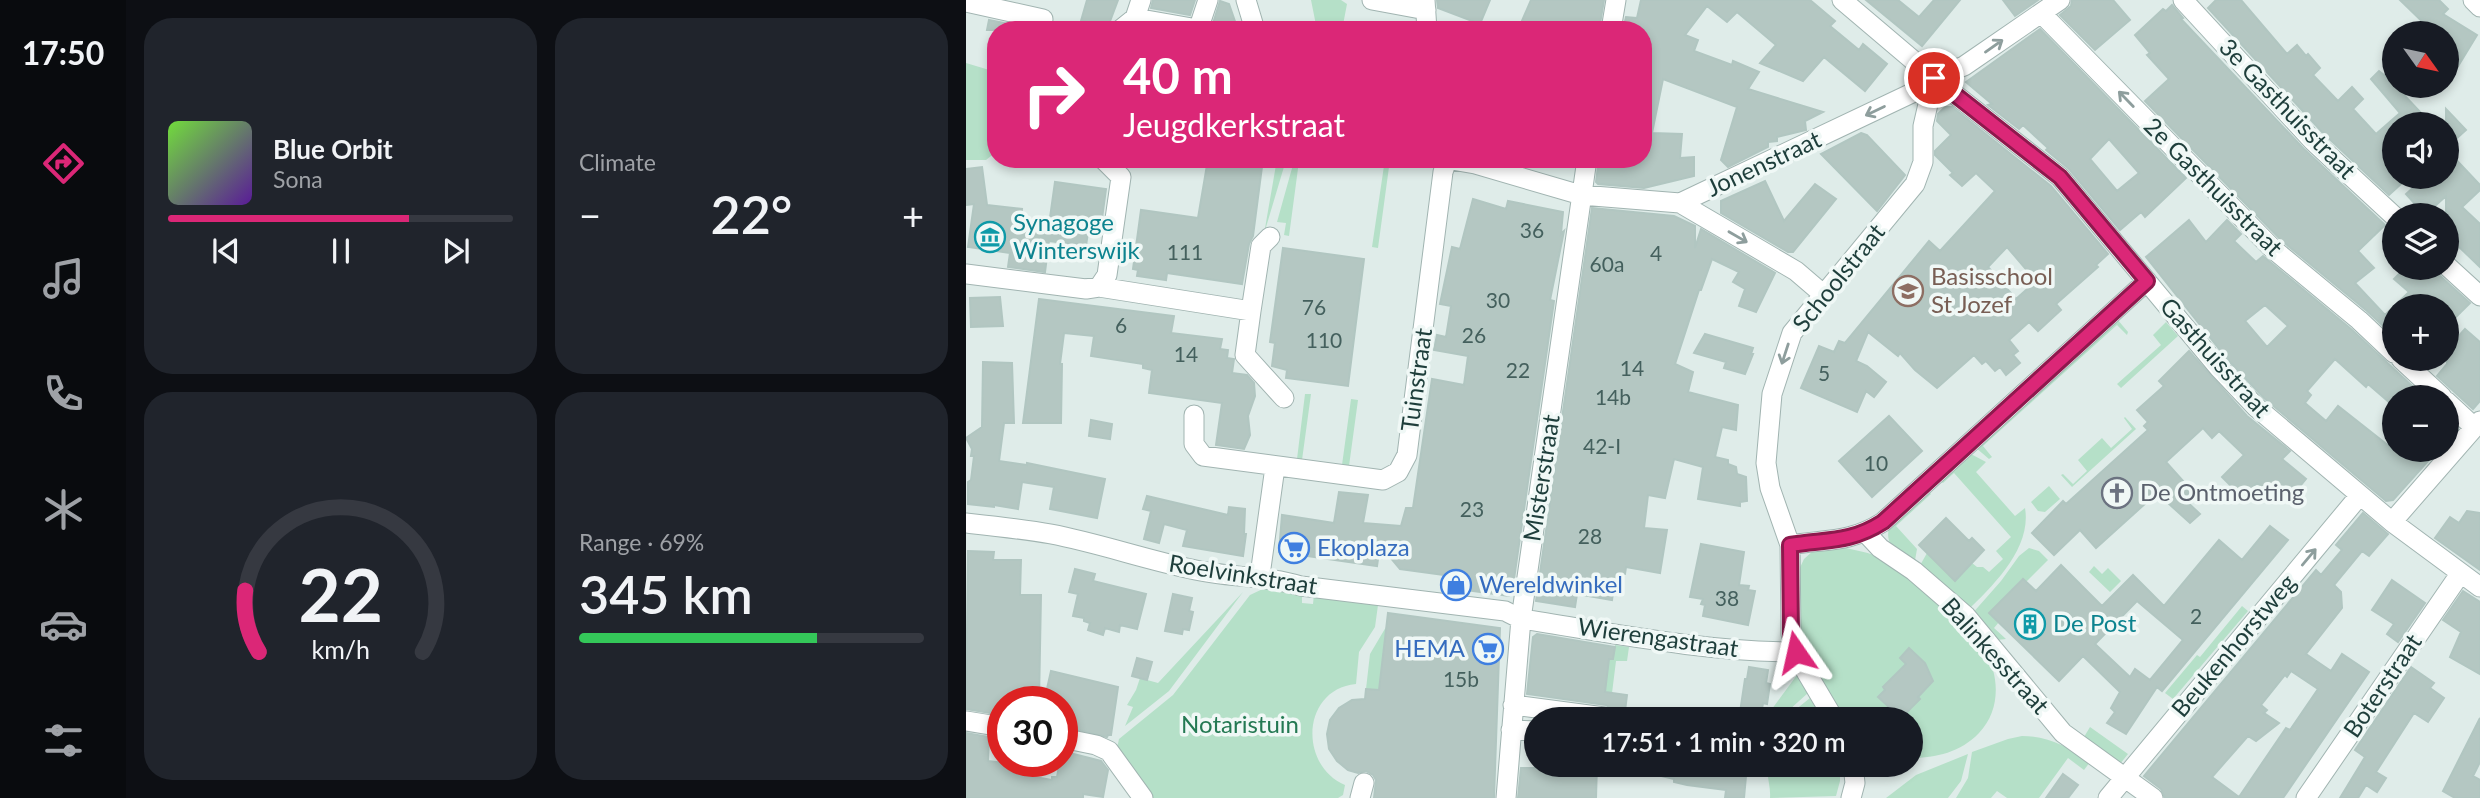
<!DOCTYPE html>
<meta charset="utf-8">
<style>
body{margin:0;font-family:Lato,sans-serif;background:#20242c;color:#f1f3f6;height:100vh;display:flex;flex-direction:column;font-size:26px;white-space:nowrap}
*{box-sizing:border-box;margin:0}
p{font-size:23px;color:#9ea1a6}
.icon{flex:none;width:38px;height:38px;fill:none;stroke:currentColor;stroke-width:2;stroke-linecap:round;stroke-linejoin:round}
.map{position:relative;flex:1;overflow:hidden}
.panel{display:flex;flex-direction:column;gap:18px;padding:18px;background:#0d0f14;width:840px}
.panel>*{flex:none}
.top-card{position:absolute;left:21px;top:21px;width:665px;height:147px;border-radius:28px;box-shadow:0 4px 10px #0003;background:#db2777;color:#fff;overflow:hidden}
.needle{width:46px;rotate:123deg}
.controls{position:absolute;left:1416px;top:21px;display:grid;gap:14px}
.controls a{display:grid;place-items:center;width:77px;height:77px;border-radius:50%;background:#171b24;box-shadow:0 4px 10px #0003;font-size:35px}
.speed{position:absolute;left:21px;top:686px;display:flex;gap:14px;font-size:35px;font-weight:700;text-align:center}
.speed>*{display:grid;place-content:center;width:91px;height:91px;border-radius:50%;background:#171b24;box-shadow:0 4px 10px #0003;line-height:1}
.speed .limit{border:10px solid #d22;background:#fff;color:#111}
.pin{position:absolute;display:grid;place-items:center;width:60px;height:60px;color:#fff;margin:-30px;border:4px solid #fff;border-radius:50%;box-shadow:0 2px 7px #0007}
.me{position:absolute;width:77px;margin:-38px;rotate:349deg;stroke-linejoin:round;filter:drop-shadow(0 0 5px #0008)}
.turn{display:flex;align-items:center;gap:24px;height:147px;padding:0 21px;font-size:32px}
.turn .icon{width:91px;height:91px;stroke-width:2.5}
.turn b{display:block;font-size:49px;line-height:60px}
.big{font-size:52px;font-weight:600;line-height:1.1}
.panel .widget{flex:1;display:flex;flex-direction:column;justify-content:center;gap:10px;min-width:0;padding:0 24px;border-radius:28px;background:#20242c}
.panel .dial{align-items:center;gap:0}
.dial svg{height:182px;overflow:visible;fill:none;stroke:#363941;stroke-width:7;stroke-linecap:round;text-anchor:middle}
.dial text{fill:#f1f3f6;stroke:none}
.song{display:flex;align-items:center;gap:21px}
.cover{width:84px;height:84px;border-radius:10px;background:linear-gradient(135deg,hsl(100 70% 55%),hsl(270 70% 35%))}
.played{height:7px;border-radius:4px;background:linear-gradient(90deg,#db2777 70%,#363941 70%)}
.keys{display:flex;justify-content:space-around;direction:ltr}
.heat{display:flex;justify-content:space-between;align-items:center;font-size:38px;direction:ltr}
.charge{height:10px;border-radius:5px;background:linear-gradient(90deg,#34c759 69%,#363941 0)}
.panel .tiles{flex:1;display:grid;gap:18px;grid-template-columns:repeat(2,1fr)}
.trip{position:absolute;left:558px;top:707px;width:399px;height:70px;border-radius:35px;background:#171b24;box-shadow:0 4px 10px #0003;font-weight:600;line-height:70px;text-align:center}
main{display:flex;flex:1;min-height:0}
.tabs{display:flex;flex-direction:column;width:126px;justify-content:space-around;align-items:center;background:#090b0e;color:#9ea1a6}
.tabs .icon{width:49px;height:49px}
.tabs .on{color:#db2777}
.tabs b{font-size:32px;color:#f1f3f6}
.map>svg:first-child{display:block}
</style>
<main>
<nav class="tabs">
<b>17:50</b>
<svg class="icon on" aria-label="directions" viewBox="0 0 24 24"><path d="M12 3l9 9-9 9-9-9zM9 14v-3h6M13 9l2 2-2 2"/></svg>
<svg class="icon" aria-label="music" viewBox="0 0 24 24"><path d="M9 18V5l10-2v13"/><circle cx="6" cy="18" r="3"/><circle cx="16" cy="16" r="3"/></svg>
<svg class="icon" aria-label="phone" viewBox="0 0 24 24"><path d="M5 4h4l2 5-3 2q2 4 5 5l2-3 5 2v4C11 20 4 13 5 4z"/></svg>
<svg class="icon" aria-label="climate" viewBox="0 0 24 24"><path d="M12 3v18M4 7l16 10M4 17L20 7"/></svg>
<svg class="icon" aria-label="car" viewBox="0 0 24 24"><path d="M5 17H2v-5l4-1 3-4h7l3 4 3 1v5h-3M9 17h6M6 11h13"/><circle cx="7" cy="17" r="2"/><circle cx="17" cy="17" r="2"/></svg>
<svg class="icon" aria-label="filters" viewBox="0 0 24 24"><path d="M4 7h16M4 17h16"/><circle cx="9" cy="7" r="2"/><circle cx="15" cy="17" r="2"/></svg>
</nav>
<section class="panel">
<div class="tiles">
<div class="widget">
<div class="song"><i class="cover"></i><div><b>Blue Orbit</b><p>Sona</p></div></div>
<div class="played"></div>
<div class="keys"><svg class="icon" aria-label="previous" viewBox="0 0 24 24"><path d="M18 5L8 12l10 7zM5 5v14"/></svg><svg class="icon" aria-label="pause" viewBox="0 0 24 24"><path d="M8 5v14M16 5v14"/></svg><svg class="icon" aria-label="next" viewBox="0 0 24 24"><path d="M6 5l10 7-10 7zM19 5v14"/></svg></div>
</div>
<div class="widget"><p>Climate</p>
<div class="heat"><a>−</a><b class="big">22°</b><a>+</a></div>
</div>
<div class="widget dial"><svg viewBox="0 0 100 80">
<path d="M14 69A42 42 0 1 1 86 69"/>
<path d="M14 69A42 42 0 0 1 8 42" stroke="#db2777"/>
<text x="50" y="56" font-size="32" font-weight="700">22</text>
<text x="50" y="72" font-size="11">km/h</text>
</svg></div>
<div class="widget"><p>Range · 69%</p><b class="big">345 km</b><div class="charge"></div></div>
</div>
</section>
<div class="map">
<svg width="1514" height="798" viewBox="0 0 1514 798">
<rect width="100%" height="100%" fill="#dfece9"/>
<path fill="#b5e0c8" d="M345 0H375L381 4 376 30H351Z
M0 63 30 72V152L20 160H0Z
M311 159 320 160 298 234Z
M419 159H437L435 168 423 167 412 248 406 247Z
M328 161H333L323 236 318 235 320 223 311 222Z
M1151 319 1162 332 1161 335 1151 325 1017 446 1026 457 1023 459 1009 447Z
M1200 322 1212 336 1155 388 1151 384 1195 345 1187 335Z
M339 394H345L336 460 331 459Z
M385 399 392 400 383 466 376 465Z
M1159 417 1170 429 1106 487 1095 475 1097 474 1107 484 1121 471 1112 460 1136 438 1145 448 1166 429 1158 418Z
M1003 453 1020 462 1010 472 1049 516 1059 508C1066 548 1027 586 1001 611L952 569 961 553 989 581 1006 563 1011 567H1017L1023 572 1037 559 1030 551 1045 537 988 473 977 483 973 480Z
M1083 486 1094 499 1079 512 1072 511 1065 502Z
M961 490 965 494 930 526 951 549 948 566C935 555 918 547 923 528Z
M868 546C885 549 904 552 919 560 950 577 973 600 997 625 1004 633 1013 640 1018 649 1034 675 1035 710 1013 733 995 752 970 758 945 758V719H877L861 698 833 635 831 574 838 559 848 550Z
M1063 548 1073 551 1082 560 1060 582 1056 579 1024 612 1033 622 1028 628 1040 639 1031 640 1005 615 1035 581 1053 556Z
M1128 566 1136 574 1142 568 1155 581 1144 592 1123 572Z
M303 586 336 593V603L347 604 348 594 409 601 408 605H412L409 627 393 652 390 684C336 689 332 765 379 785L377 795 372 798H184L151 748 153 739 207 695 284 595Z
M277 592 203 691 159 726 167 707 161 705 170 690 174 678 192 683Z
M1276 606 1282 611 1207 699 1199 693 1231 655 1234 657Z
M420 627 413 690 400 689 404 654Z
M649 645 663 647 661 661H650L646 693 639 692 638 658 647 659Z
M831 675 842 693 813 719H803V713Z
M844 698 856 719H818Z
M1124 727 1162 754 1154 764 1118 737Z
M1056 736C1083 736 1102 747 1124 762L1118 770 1102 758 1073 798H1041L1031 791 1025 798H990L1002 778 1006 752 1042 739Z
M1002 754 995 781 982 798H920L950 775Z
M802 765H874V781L870 796 804 798C805 786 800 777 802 765Z"/>
<path fill="#b4c7c2" stroke="#b1c6c1" stroke-width="2" fill-rule="evenodd" d="M121 0H152L143 24 115 21Z
M187 0H229L224 15 185 8Z
M471 0H524L514 24 472 8Z
M565 0H638L633 30H552Z
M675 0H844L869 21 864 26 893 50 897 44 921 64 899 91 858 57 837 81 794 63 810 45 771 12 761 22 741 6 719 35 732 40 728 51 766 65 767 61 793 72 782 89 857 112 839 121 840 130 811 137V141L802 142V147L762 167 755 160 771 107 697 79 686 133 716 134 714 158 728 157V176L678 188 632 184 630 182 633 159H677V30H657L660 17 671 18Z
M900 0H932L953 17 968 0H994L956 46Z
M1037 0H1072L1049 16Z
M1106 0H1147L1164 20 1129 50 1094 15 1105 6Z
M1250 0H1275L1321 54 1331 45 1340 56 1342 54 1354 68 1347 75 1372 101 1386 87 1397 99 1387 109 1410 134 1434 113 1405 79 1413 71 1423 79 1455 113 1449 124H1428V164L1423 174 1426 171 1428 177 1436 183 1423 195 1356 132 1242 8Z
M1434 0H1473L1482 9 1477 14 1511 35 1491 68 1480 62V33H1468Z
M254 1 263 4 272 30H245Z
M1206 5 1217 18 1215 19 1338 149 1419 225 1392 251 1408 268 1389 283 1419 315 1443 292 1428 279 1439 268H1468L1472 274 1504 303 1488 319 1480 312V306H1428V336L1401 311 1315 240 1179 101 1203 79 1181 55 1184 53 1169 35 1197 9 1200 11Z
M23 20 58 27V30H21Z
M1074 29 1220 178 1179 217 1175 212 1154 230 1103 169 1080 150 1082 148 1057 125 1053 129 1022 105 1026 104 1000 82ZM1143 139 1173 173 1151 191 1124 159Z
M979 107H986L1085 186 1142 254 1130 265 1132 267 1090 304 1095 310 1072 331 1063 322 1043 340 1052 351 1047 355 1054 363 1040 375 1034 367 1029 371 1020 361 1016 364 1008 355 971 388 949 370 934 353 932 356 902 332 890 361 901 366 920 382 908 397 900 391 891 412 835 388 853 346 868 352 873 341 879 343 963 241 974 251 1029 191 1010 173 996 186 984 175 987 173 969 155V151L985 135 971 121 972 114ZM1041 247 1070 281 1050 299 1022 267Z
M1480 109 1500 130 1480 148Z
M895 133 901 135 939 175 911 211 855 154Z
M1480 149 1514 185V190L1496 207 1514 224V267L1491 245 1483 253H1480V196L1459 215 1440 194 1459 177H1480Z
M242 159H297L287 236 283 244 276 284 201 273 200 280 171 276 172 270 167 269 175 210 232 218Z
M16 167 21 205 56 209 54 229 82 232 89 182 140 189 135 226 123 225 120 246 83 241 79 272 42 267 44 253 2 247 8 204 0 205V169Z
M799 181 818 221 849 184 870 199 827 252H822L755 213V201Z
M507 199 540 209 542 201 597 212 595 234 598 231 584 300 588 301 546 593 543 596 477 587 478 575 434 569 414 545 411 566 313 552 316 515 368 523 373 492 402 495 397 523 435 526 440 508H447L466 379 498 385 502 356 468 350 471 335 480 337 485 306 474 304 486 247 494 249Z
M626 208 708 216 729 226V248L735 229 809 273 790 312 773 306 779 289 767 282 773 272 746 259 735 290H733L709 364 727 372 722 392 772 405 770 430 756 427 749 457 762 460V464L770 467 771 474 780 477 781 501 774 502V506L732 499 737 467 708 459 699 498 682 495 678 528 701 530 694 573 660 567 659 574 650 573 646 600 611 594 609 607 570 601Z
M1223 220 1240 242 1261 220 1275 234 1268 241 1290 262 1297 256 1385 329 1458 397H1428L1424 403 1402 384 1400 387 1369 359 1341 391 1345 395 1339 403 1360 421 1372 406 1428 450H1472L1427 500 1420 501 1298 398 1262 360 1180 257ZM1299 305 1322 326 1301 347 1279 321Z
M317 248 398 259 382 386 320 378 321 370 306 366 309 343 304 342Z
M34 297 37 326 5 327 4 298Z
M73 299 208 316 205 333 256 339 254 349 262 350 261 358 268 359 266 373 281 375 288 383 289 396 282 416 284 435 278 449 250 445 256 403 183 393 186 370 177 368V364L125 356 128 336 98 333 94 364H96L95 423H57Z
M1499 329 1514 342V401L1507 409 1471 376 1481 364 1480 350Z
M739 334 787 348 785 354H787L779 374 758 368 760 362 728 353Z
M1223 351 1281 416 1324 451 1316 459 1340 479 1325 497 1319 491 1312 500 1291 483 1276 497 1256 477 1278 455 1253 431 1246 438 1237 428 1200 462 1226 491 1218 499 1234 514 1224 523 1191 493 1130 548 1114 530 1088 555 1066 533 1097 501 1100 504 1182 430 1178 426 1182 422 1171 410 1198 386 1193 381Z
M17 362 46 363 48 423H38L33 461 61 465V463L139 479 131 518 84 509 88 487 56 482 52 509 28 505V507L2 504V482L5 480 8 456H5L6 449 0 438 16 427Z
M923 416 956 451 906 497 873 461Z
M125 420 146 424 144 439 123 436Z
M181 496 262 515 263 507 279 509 278 534H280L277 556 217 546 221 530 198 524 193 543 178 539 185 511 177 509Z
M1501 511 1514 513V570L1469 538 1484 517 1493 523Z
M1397 513 1422 534 1403 556 1396 551 1368 585 1375 592 1376 608 1340 654 1365 671 1376 654 1403 672 1317 798H1199L1195 789 1178 776 1350 570 1355 575 1376 550 1370 545ZM1325 671 1352 689 1324 730 1320 728 1273 797 1246 777 1282 736 1290 741 1313 723 1298 713 1301 710 1295 705 1319 675 1321 677Z
M980 518 1003 541 1006 538 1018 550 989 581 953 545Z
M1304 526 1322 540 1196 691 1191 687 1160 734 1141 723 1149 712 1145 708 1154 692 1117 656 1093 681 1023 613 1057 579 1070 591 1095 565 1136 606 1167 575 1198 606 1253 540 1276 560ZM1171 601 1217 640 1184 680 1169 669 1164 677 1129 644Z
M735 544 778 552 773 585 783 586 782 590 789 591 782 625 737 616 739 605 735 604 737 599 724 597Z
M2 551 28 552 27 560H55L54 595H75L73 702H37V715L0 709Z
M109 569 129 574 127 581 180 594 171 629 154 625 153 632 139 628 137 635 122 630 124 623 118 621V618L107 616 112 594 103 592Z
M1426 580 1459 603 1432 642 1421 634 1428 624 1406 610Z
M1497 591 1514 602V674L1484 657 1495 632 1477 620Z
M207 594 226 598 223 611 227 612 223 630 217 629 216 634 199 631Z
M422 613 534 628 528 798H408L410 780 407 775 400 771 392 773 382 770 371 761 363 749 361 734 364 720 373 708 386 700 399 699 400 689 413 690Z
M571 634 649 647 647 659H643L639 692 661 695 659 711 647 710 640 705 561 694 567 637Z
M943 648 959 663 967 681 952 697 954 699 935 718 912 697 919 690 917 687 940 664 934 658Z
M171 658 186 662 181 680 166 676Z
M783 667 802 670 800 683 804 684 801 704 797 703 795 715 792 714 791 719H773L779 679H781Z
M1445 667 1468 683 1464 688 1478 698 1462 722 1448 713 1410 772 1420 778 1411 792 1400 785 1392 798H1374L1399 757 1389 750Z
M85 671 152 687 145 735H142L141 737 96 726V702H78Z
M1514 718V762L1507 776 1514 780V798H1489L1477 791Z
M0 733 23 737 22 761 48 764 46 773 86 780V777H91L94 761H96V751L135 761 142 770 137 797 117 794V798H0Z
M584 765H631L630 798H552L555 768H583Z
M674 765H781L778 798H759L760 790 721 785 708 782V779L674 771Z
M1097 774 1112 785 1102 798H1080Z"/>
<g fill="none" stroke-linecap="round" stroke-linejoin="round">
<g stroke="#a1b4b1" stroke-width="21">
<path id="minor" d="M280 0 289 30
M406 0 460 10
M459 0 461 30
M876 0 968 78 1094 177 1253 368 1290 407 1426 522 1514 587
M1217 0 1347 141 1428 216
M1507 0 1514 7
M0 2 77 19 76 30
M1075 13 1307 249 1393 320 1428 353
M169 18 175 0
M154 30 169 18 226 28 233 27 242 0
M645 30 650 0
M480 159 509 164 615 195 714 203 946 93 968 78 998 66 1094 0
M714 203 830 271 858 295
M1480 265 1514 296
M0 274 120 289 133 287 141 275 155 177 137 159
M133 287 285 311 295 246 304 237
M285 311 279 355 318 398
M1435 359 1476 397
M1480 401 1508 427
M228 415V444L237 456 417 480 432 472 441 455 477 172 481 160
M1426 522 1514 421
M0 523C28 526 57 529 85 534 132 543 178 559 225 569 262 578 299 575 335 586L539 611 555 619C646 633 738 652 830 652
M900 533 914 548 948 571 1000 616 1097 733 1187 798
M824 545C860 539 884 543 917 522L1181 281
M289 576 295 568 309 467
M547 705 638 717 637 719
M868 719 839 670 825 634 824 545 804 488 800 463 806 394 826 333 949 184 957 162V126L968 78
M0 721 37 727
M545 730 570 731
M96 738 130 745 143 751 177 798
M394 798 398 783
M540 798 555 619 621 159
M885 798 889 783 887 765
M1142 798 1394 495
M1340 798 1494 574"/>
</g>
<use href="#minor" stroke="#fff" stroke-width="19"/>
</g>
<defs><path id="oneway-shaft" d="M-6 0H5M1.5-3L5.5 0L1.5 3" fill="none" stroke-width="1.6" stroke-linecap="round" stroke-linejoin="round" transform="scale(1.75)"/></defs>
<g stroke="#8e9e9d">
<use href="#oneway-shaft" transform="translate(1028 46) rotate(-35)"/>
<use href="#oneway-shaft" transform="translate(1160 99) rotate(-134)"/>
<use href="#oneway-shaft" transform="translate(909 111) rotate(154)"/>
<use href="#oneway-shaft" transform="translate(772 237) rotate(30)"/>
<use href="#oneway-shaft" transform="translate(819 354) rotate(108)"/>
<use href="#oneway-shaft" transform="translate(1343 557) rotate(-50)"/>
</g>
<g fill="none" stroke-linecap="round" stroke-linejoin="round">
<g stroke="#8e194d" stroke-width="18">
<path id="route" d="M830 652 825 634 824 545C861 539 884 543 917 522L1181 281 1094 177 968 78"/>
</g>
<use href="#route" stroke="#db2777" stroke-width="12"/>
</g>
<defs>
<g id="museum-ring" transform="scale(1.575)"><circle r="9.5" fill="#f0f8f6" stroke="#0f9aa8" stroke-width="1.5"/><path d="M0-6L6-3V-2H-6V-3ZM-5-1h2V3h-2ZM-1-1h2V3h-2ZM3-1h2V3H3ZM-6 4H6V6H-6Z" fill="#0f9aa8"/></g>
<g id="school-ring" transform="scale(1.575)"><circle r="9.5" fill="#f0f8f6" stroke="#8d6e63" stroke-width="1.5"/><path d="M0-5L7-2L0 1L-7-2ZM-4 1L0 2.5L4 1V4Q0 6-4 4Z" fill="#8d6e63"/></g>
<g id="church-ring" transform="scale(1.575)"><circle r="9.5" fill="#f0f8f6" stroke="#6b7280" stroke-width="1.5"/><path d="M-1.2-6h2.4v3.5h3.3v2.4h-3.3V6h-2.4V-.1h-3.3v-2.4h3.3Z" fill="#6b7280"/></g>
<g id="supermarket-ring" transform="scale(1.575)"><circle r="9.5" fill="#f0f8f6" stroke="#3f7fe0" stroke-width="1.5"/><path d="M-6-5.5h2.5l.6 2H6L4.5 2H-2.5L-4.4-4H-6ZM-1.5 3.2a1.3 1.3 0 1 0 .1 0ZM3 3.2a1.3 1.3 0 1 0 .1 0Z" fill="#3f7fe0"/></g>
<g id="shop-ring" transform="scale(1.575)"><circle r="9.5" fill="#f0f8f6" stroke="#3f7fe0" stroke-width="1.5"/><path d="M-5-2.5h2.3a2.7 3.5 0 0 1 5.4 0H5L5.5 6h-11ZM-1.5-2.5h3a1.5 2.3 0 0 0-3 0Z" fill="#3f7fe0"/></g>
<g id="building-ring" transform="scale(1.575)"><circle r="9.5" fill="#f0f8f6" stroke="#0f9aa8" stroke-width="1.5"/><path d="M-4-6H4V6H1V3H-1V6H-4ZM-2.5-4.3h1.7v1.8h-1.7ZM.8-4.3h1.7v1.8H.8ZM-2.5-1h1.7V.8h-1.7ZM.8-1h1.7V.8H.8Z" fill="#0f9aa8"/></g>
</defs>
<g fill-rule="evenodd">
<use href="#museum-ring" x="24" y="237"/>
<use href="#school-ring" x="942" y="291"/>
<use href="#church-ring" x="1151" y="493"/>
<use href="#supermarket-ring" x="328" y="548"/>
<use href="#shop-ring" x="490" y="585"/>
<use href="#building-ring" x="1064" y="624"/>
<use href="#supermarket-ring" x="522" y="649"/>
</g>
<g text-anchor="middle" stroke-width="7" stroke-linejoin="round" paint-order="stroke">
<g font-size="21" fill="#44605d">
<text x="566" y="238">36</text>
<text x="219" y="260">111</text>
<text x="690" y="261">4</text>
<text x="641" y="272">60a</text>
<text x="532" y="308">30</text>
<text x="348" y="315">76</text>
<text x="155" y="333">6</text>
<text x="508" y="343">26</text>
<text x="358" y="348">110</text>
<text x="220" y="362">14</text>
<text x="666" y="376">14</text>
<text x="552" y="378">22</text>
<text x="858" y="381">5</text>
<text x="647" y="405">14b</text>
<text x="636" y="454">42-I</text>
<text x="910" y="471">10</text>
<text x="506" y="517">23</text>
<text x="624" y="544">28</text>
<text x="761" y="606">38</text>
<text x="1230" y="624">2</text>
<text x="495" y="687">15b</text>
</g>
<g font-size="24" fill="#1e3e3b" stroke="#f0f8f6">
<text transform="translate(1321 109) rotate(46)" y="8">3e Gasthuisstraat</text>
<text transform="translate(798 164) rotate(-25)" y="8">Jonenstraat</text>
<text transform="translate(1247 187) rotate(45)" y="8">2e Gasthuisstraat</text>
<text transform="translate(873 278) rotate(-51)" y="8">Schoolstraat</text>
<text transform="translate(1249 358) rotate(48)" y="8">Gasthuisstraat</text>
<text transform="translate(451 380) rotate(-82)" y="8">Tuinstraat</text>
<text transform="translate(576 478) rotate(-81)" y="8">Misterstraat</text>
<text transform="translate(277 575) rotate(9)" y="8">Roelvinkstraat</text>
<text transform="translate(692 638) rotate(8)" y="8">Wierengastraat</text>
<text transform="translate(1268 646) rotate(-50)" y="8">Beukenhorstweg</text>
<text transform="translate(1029 656) rotate(48)" y="8">Balinkesstraat</text>
<text transform="translate(1417 686) rotate(-56)" y="8">Boterstraat</text>
</g>
<g font-size="24" fill="#0d838f" stroke="#f0f8f6" text-anchor="start">
<text x="47" y="231">Synagoge<tspan x="47" dy="28">Winterswijk</tspan></text>
<text x="1087" y="632">De Post</text>
</g>
<g font-size="24" fill="#785e54" stroke="#f0f8f6" text-anchor="start">
<text x="965" y="285">Basisschool<tspan x="965" dy="28">St Jozef</tspan></text>
</g>
<g font-size="24" fill="#5b616d" stroke="#f0f8f6" text-anchor="start">
<text x="1174" y="501">De Ontmoeting</text>
</g>
<g font-size="24" fill="#366cbe" stroke="#f0f8f6" text-anchor="start">
<text x="351" y="556">Ekoplaza</text>
<text x="513" y="593">Wereldwinkel</text>
<text x="499" y="657" text-anchor="end">HEMA</text>
</g>
<g font-size="24" fill="#247953" stroke="#f0f8f6">
<text x="274" y="733">Notaristuin</text>
</g>
</g>
</svg>
<div class="controls">
<a><svg class="needle" viewBox="-14 -14 28 28"><path d="M0-13l5 13h-10z" fill="#e53935"/><path d="M0 13l5-13h-10z" fill="#9ea1a6"/></svg></a>
<a><svg class="icon" aria-label="sound" viewBox="0 0 24 24"><path d="M4 9h4l5-4v14l-5-4H4zM17 9q2 3 0 6"/></svg></a>
<a><svg class="icon" aria-label="layers" viewBox="0 0 24 24"><path d="M12 4l9 5-9 5-9-5zM3 14l9 5 9-5"/></svg></a>
<a>+</a>
<a>−</a>
</div>
<div class="speed"><div class="limit">30</div></div>
<div class="pin" style="left:968px;top:78px;background:#d93025"><svg class="icon" aria-label="arrive" viewBox="0 0 24 24"><path d="M6 21V4h12l-3 4 3 4H6"/></svg></div>
<svg class="me" style="left:830px;top:652px" viewBox="-20 -20 40 40"><path d="M0-17L14 15 0 8-14 15z" fill="#db2777" stroke="#fff" stroke-width="4"/></svg>
<div class="trip">17:51 · 1 min · 320 m</div>
<div class="top-card">
<div class="turn"><svg class="icon" aria-label="right" viewBox="0 0 24 24"><path d="M7 20v-9h11M14 6l5 5-5 5"/></svg><div><b>40 m</b>Jeugdkerkstraat</div></div>
</div>
</div>
</main>
